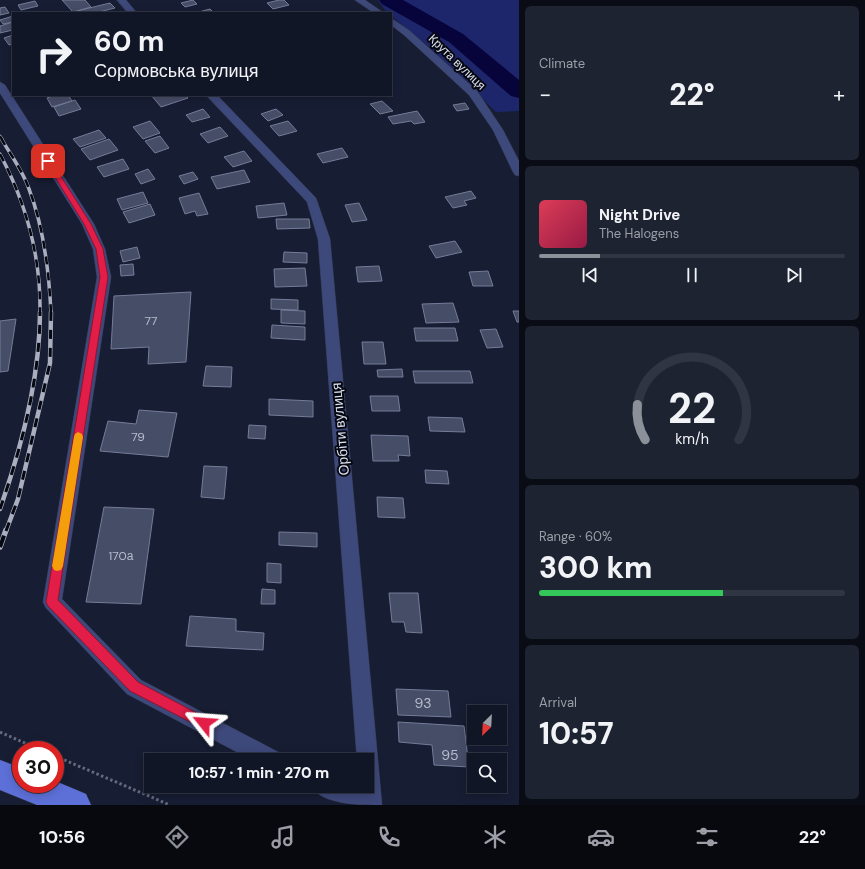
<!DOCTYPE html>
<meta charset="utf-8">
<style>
body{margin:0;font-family:"DM Sans",sans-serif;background:#1e2332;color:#f1f3f6;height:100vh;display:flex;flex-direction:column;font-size:15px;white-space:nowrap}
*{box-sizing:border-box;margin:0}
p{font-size:13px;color:#9c9fa7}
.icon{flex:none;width:22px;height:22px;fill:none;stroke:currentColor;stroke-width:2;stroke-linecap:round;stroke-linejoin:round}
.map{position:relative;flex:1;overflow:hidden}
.panel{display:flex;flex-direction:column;gap:6px;padding:6px;background:#090c15;width:346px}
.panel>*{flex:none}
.banner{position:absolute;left:12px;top:12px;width:380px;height:84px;border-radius:0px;box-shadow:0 2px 10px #0003,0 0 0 1px #303543;background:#111626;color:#f1f3f6;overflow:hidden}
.needle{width:26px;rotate:204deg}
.tools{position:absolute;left:467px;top:705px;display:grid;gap:8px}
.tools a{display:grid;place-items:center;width:40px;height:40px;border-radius:0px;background:#111626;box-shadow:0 2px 10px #0003,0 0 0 1px #303543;font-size:20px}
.speed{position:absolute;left:12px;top:741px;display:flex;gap:8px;font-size:20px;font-weight:700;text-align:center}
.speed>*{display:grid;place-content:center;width:52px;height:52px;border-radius:50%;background:#111626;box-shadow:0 2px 10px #0003,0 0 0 1px #303543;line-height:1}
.speed .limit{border:6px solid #d22;background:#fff;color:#111}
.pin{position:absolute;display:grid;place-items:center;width:34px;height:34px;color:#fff;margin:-17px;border-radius:8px;box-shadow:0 2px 6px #0006}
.me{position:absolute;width:44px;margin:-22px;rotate:298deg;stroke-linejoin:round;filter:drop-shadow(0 0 3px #0008)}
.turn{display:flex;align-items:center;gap:14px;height:84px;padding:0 16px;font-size:18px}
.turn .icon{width:52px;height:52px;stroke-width:2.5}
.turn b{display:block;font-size:28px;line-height:34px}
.big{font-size:30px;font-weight:800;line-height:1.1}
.panel .card{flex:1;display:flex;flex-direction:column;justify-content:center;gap:6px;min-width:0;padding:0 14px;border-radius:6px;background:#1e2332}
.panel .dial{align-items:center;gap:0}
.dial svg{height:104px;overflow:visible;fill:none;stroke:#303543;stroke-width:7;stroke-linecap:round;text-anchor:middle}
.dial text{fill:#f1f3f6;stroke:none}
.song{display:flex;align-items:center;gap:12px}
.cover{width:48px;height:48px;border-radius:6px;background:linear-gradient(135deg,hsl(350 70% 55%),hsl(340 70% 35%))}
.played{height:4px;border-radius:2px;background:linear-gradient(90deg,#8c9099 20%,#303543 20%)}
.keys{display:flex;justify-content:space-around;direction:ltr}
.heat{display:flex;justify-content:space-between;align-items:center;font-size:22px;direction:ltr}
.charge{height:6px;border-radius:3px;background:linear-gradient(90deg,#34c759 60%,#303543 0)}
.trip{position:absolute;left:144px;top:753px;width:230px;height:40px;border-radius:0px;background:#111626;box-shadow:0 2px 10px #0003,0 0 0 1px #303543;font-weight:800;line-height:40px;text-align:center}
.dock{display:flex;height:64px;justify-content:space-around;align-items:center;background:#07090f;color:#9c9fa7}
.dock .icon{width:28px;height:28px}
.dock .active{color:#8c9099}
.dock b{font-size:18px;color:#f1f3f6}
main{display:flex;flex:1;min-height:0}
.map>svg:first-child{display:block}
</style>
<main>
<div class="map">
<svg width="519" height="805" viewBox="0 0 519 805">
<rect width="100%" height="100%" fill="#171d33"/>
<path fill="#1e266b" d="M378 0H519V111L496 112 428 46 391 16V13H387Z"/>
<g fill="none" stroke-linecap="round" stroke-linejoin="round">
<path fill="#07033b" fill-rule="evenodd" d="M379 0H403L463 34 519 80V98L511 96 449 42 382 4Z"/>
</g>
<path fill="#464d67" stroke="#747c98" d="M62 0H85L91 7 73 12Z
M193 0 197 4 185 7 181 3Z
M279 0H284L289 5 273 9 267 3Z
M35 1 38 6 21 10 18 5Z
M110 3 115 8 95 13H78L77 11Z
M5 7 9 13 0 15V8Z
M210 9 214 13H195Z
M13 16V22L3 24 0 20Z
M13 22V30L0 33V26Z
M13 35V44L9 45 4 38Z
M56 95H68L72 101 52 107 47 98Z
M151 95H185L188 98 161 107Z
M75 100 81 109 59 116 54 107Z
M382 101 393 111 380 114 370 104Z
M465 103 469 109 457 111 453 105Z
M203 109 210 117 192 122 186 115Z
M276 109 283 115 268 121 261 114Z
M417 111 425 122 414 124 411 121 393 124 388 117Z
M150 121 160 133 143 139 133 127Z
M288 121 297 131 279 136 270 126Z
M220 127 228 136 208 143 200 134Z
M99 130 106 138 80 147 73 139Z
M160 136 169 148 155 153 145 141Z
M109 139 118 150 90 160 81 149Z
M342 148 348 157 323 163 317 154Z
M244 151 252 161 233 167 224 157Z
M123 159 129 169 104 177 97 167Z
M148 169 155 179 141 184 135 174Z
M244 170 250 182 217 189 211 177Z
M193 172 198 179 184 184 179 176Z
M471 191 476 198 464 201 467 205 453 208 445 197Z
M143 192 148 203 122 210 117 199Z
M199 193 208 214 197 216 195 211 185 214 179 198Z
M284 203 287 215 258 218 256 206Z
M359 203 367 220 352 222 345 205Z
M150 204 155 215 129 223 123 212Z
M276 219H309L310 228 277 229Z
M455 241 462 252 436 258 429 246Z
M137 247 140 258 123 262 120 251Z
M284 252 307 253V263L283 262Z
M133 264 134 275 121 276 120 265Z
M379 266 382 281 358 282 356 267Z
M305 268 307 286 275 287 274 269Z
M488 271 493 286H473L469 272Z
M191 292 186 362 148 364 149 347 111 349 114 296Z
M271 299 298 300V310L271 309Z
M453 303 459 322 426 323 422 304Z
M281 310 305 311V324L281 323Z
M513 311H519V322H517Z
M16 319 8 371 0 372V321Z
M272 325 305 327V340L271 338Z
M414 328H455L458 341H416Z
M496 329 503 347 487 348 480 330Z
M362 342H383L386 364H364Z
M206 366 232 367 231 387 203 386Z
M402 369 403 377H378L377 370Z
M413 371H470L473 383H415Z
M370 396H398L400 411H372Z
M269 399 313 401V417L269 415Z
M139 410 177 413 168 457 100 451 108 421 136 424Z
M428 417 462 418 465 432 430 431Z
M249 425 266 426 265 439 248 438Z
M371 435 408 436 410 456 398 455 399 461H373Z
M204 466 227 467 224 499 201 497Z
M425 470 447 471 449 484 426 483Z
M377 497 403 498 405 518 378 517Z
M104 507 154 509 141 604 86 602Z
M279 532 317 533V547L279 545Z
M267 563 281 564V583L267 582Z
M262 589 275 590V604H261Z
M389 593H418L422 633 406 632 404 622H392Z
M190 616 236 619V631L264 633 263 650 186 646Z
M396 689 448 691 451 717 398 715Z
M398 722 464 726 469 767 434 765 432 745 399 742Z"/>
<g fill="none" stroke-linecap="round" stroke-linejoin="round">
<g stroke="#33394e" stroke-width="1">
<path id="street" d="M117 0H126L137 13H128Z
M355 0H365L384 13H374Z
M391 18 410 31 477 91 503 130 519 161V176L515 175 513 172 493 130 469 95 404 35 391 25Z
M0 82 5 85 94 224 105 249 111 277 62 599 141 680 280 753 283 760H252L127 694 46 608 43 602 97 277 93 249 82 224 0 93Z
M206 95H217L316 198 330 239 382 805C360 805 322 805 311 786H344L359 794V786H367V760H357L318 239 307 202Z"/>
</g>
<g stroke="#33394e" stroke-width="1">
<path id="primary" d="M0 760 21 768V784H55V781L86 794 91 805H37L0 790Z"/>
</g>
<path stroke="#646a7d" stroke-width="3" stroke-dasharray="2.5 2.5" stroke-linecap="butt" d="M0 732 41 750
M55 756 170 805"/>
<use href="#street" fill="#3e497b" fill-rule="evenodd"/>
<use href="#primary" fill="#5d70d8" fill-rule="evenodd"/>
<g stroke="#aaafc0" stroke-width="3">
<path id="rail-far3" d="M0 136 2 139"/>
</g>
<g stroke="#aaafc0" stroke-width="3.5">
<path id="rail-far2" d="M1 138C10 154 23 171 29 189 44 228 49 271 51 313
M0 154C26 203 41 257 40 313"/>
</g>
<g stroke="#aaafc0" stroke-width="4.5">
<path id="rail-far1" d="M0 509C22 446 40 378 40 312
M6 531 18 499 50 363 51 312"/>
</g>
<g stroke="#aaafc0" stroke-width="5.5">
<path id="rail" d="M0 547 6 530"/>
</g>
<use href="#rail-far3" stroke="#060811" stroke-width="2" stroke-dasharray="6" stroke-linecap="butt"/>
<use href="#rail-far2" stroke="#060811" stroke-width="2.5" stroke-dasharray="8" stroke-linecap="butt"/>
<use href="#rail-far1" stroke="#060811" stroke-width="3" stroke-dasharray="9" stroke-linecap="butt"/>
<use href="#rail" stroke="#060811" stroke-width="4" stroke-dasharray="12" stroke-linecap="butt"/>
</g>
<path fill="#e11d48" stroke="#92132f" d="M46 159H50L91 224 103 249 108 277 58 600 138 682 208 719 210 723 208 728 204 729 130 691 48 606 46 602 100 277 96 249 84 224 45 161Z"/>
<path fill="#f59e0b" d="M78 432 82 434 83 437 63 566 61 570 57 571 54 570 52 566 74 437 75 434Z"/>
<g text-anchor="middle" stroke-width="4" stroke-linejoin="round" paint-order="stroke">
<g font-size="12" fill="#dde2f1" stroke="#060811">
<text transform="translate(457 62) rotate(44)" y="4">Крута вулиця</text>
</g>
<g font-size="12" fill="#b7bdce">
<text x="151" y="325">77</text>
<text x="138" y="441">79</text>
<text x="121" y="560">170а</text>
</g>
<g font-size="14" fill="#dde2f1" stroke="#060811">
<text transform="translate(340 429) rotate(-95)" y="5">Орбіти вулиця</text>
</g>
<g font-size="14" fill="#b7bdce">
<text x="423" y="708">93</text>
<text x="450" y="760">95</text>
</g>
</g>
</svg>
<div class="tools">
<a><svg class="needle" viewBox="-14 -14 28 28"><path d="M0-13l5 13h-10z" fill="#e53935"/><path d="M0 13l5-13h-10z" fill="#9c9fa7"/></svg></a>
<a><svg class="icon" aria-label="search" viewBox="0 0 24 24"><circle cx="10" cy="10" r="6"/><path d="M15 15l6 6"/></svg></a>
</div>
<div class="speed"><div class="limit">30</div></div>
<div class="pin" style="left:48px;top:161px;background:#d93025"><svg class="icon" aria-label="arrive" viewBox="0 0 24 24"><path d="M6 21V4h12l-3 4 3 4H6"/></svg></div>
<svg class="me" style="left:204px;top:723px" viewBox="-20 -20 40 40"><path d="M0-17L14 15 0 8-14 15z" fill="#e11d48" stroke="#fff" stroke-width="4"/></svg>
<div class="trip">10:57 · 1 min · 270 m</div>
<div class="banner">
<div class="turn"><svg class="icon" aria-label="right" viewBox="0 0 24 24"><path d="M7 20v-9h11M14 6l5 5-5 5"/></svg><div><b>60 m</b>Сормовська вулиця</div></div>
</div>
</div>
<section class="panel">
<div class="card"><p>Climate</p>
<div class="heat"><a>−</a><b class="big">22°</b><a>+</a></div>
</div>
<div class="card">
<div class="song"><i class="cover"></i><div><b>Night Drive</b><p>The Halogens</p></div></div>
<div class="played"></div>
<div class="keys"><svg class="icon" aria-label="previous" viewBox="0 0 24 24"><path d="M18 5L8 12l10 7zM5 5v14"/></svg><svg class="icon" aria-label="pause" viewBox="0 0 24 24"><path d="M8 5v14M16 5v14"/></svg><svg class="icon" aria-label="next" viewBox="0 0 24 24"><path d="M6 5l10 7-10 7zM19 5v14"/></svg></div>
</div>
<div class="card dial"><svg viewBox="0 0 100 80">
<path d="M14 69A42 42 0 1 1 86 69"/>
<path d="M14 69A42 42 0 0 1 8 42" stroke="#8c9099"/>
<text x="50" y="56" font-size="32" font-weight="700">22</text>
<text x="50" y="72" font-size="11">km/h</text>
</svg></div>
<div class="card"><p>Range · 60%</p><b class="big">300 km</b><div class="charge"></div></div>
<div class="card"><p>Arrival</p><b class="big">10:57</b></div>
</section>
</main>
<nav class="dock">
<b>10:56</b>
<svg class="icon active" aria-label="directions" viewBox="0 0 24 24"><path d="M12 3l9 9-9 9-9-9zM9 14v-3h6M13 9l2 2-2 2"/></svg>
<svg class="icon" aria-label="music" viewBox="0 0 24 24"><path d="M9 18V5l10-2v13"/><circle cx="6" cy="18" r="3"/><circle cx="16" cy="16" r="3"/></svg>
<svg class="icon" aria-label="phone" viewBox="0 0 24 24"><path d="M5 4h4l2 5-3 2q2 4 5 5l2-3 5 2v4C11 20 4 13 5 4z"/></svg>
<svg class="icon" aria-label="climate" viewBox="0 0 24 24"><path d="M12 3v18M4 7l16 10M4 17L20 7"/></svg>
<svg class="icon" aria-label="car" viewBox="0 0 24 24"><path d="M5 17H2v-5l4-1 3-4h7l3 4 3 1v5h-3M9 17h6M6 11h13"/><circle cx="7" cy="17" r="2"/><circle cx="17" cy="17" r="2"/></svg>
<svg class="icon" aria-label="filters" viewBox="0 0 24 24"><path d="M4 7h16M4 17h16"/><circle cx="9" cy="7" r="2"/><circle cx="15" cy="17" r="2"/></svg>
<b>22°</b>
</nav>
